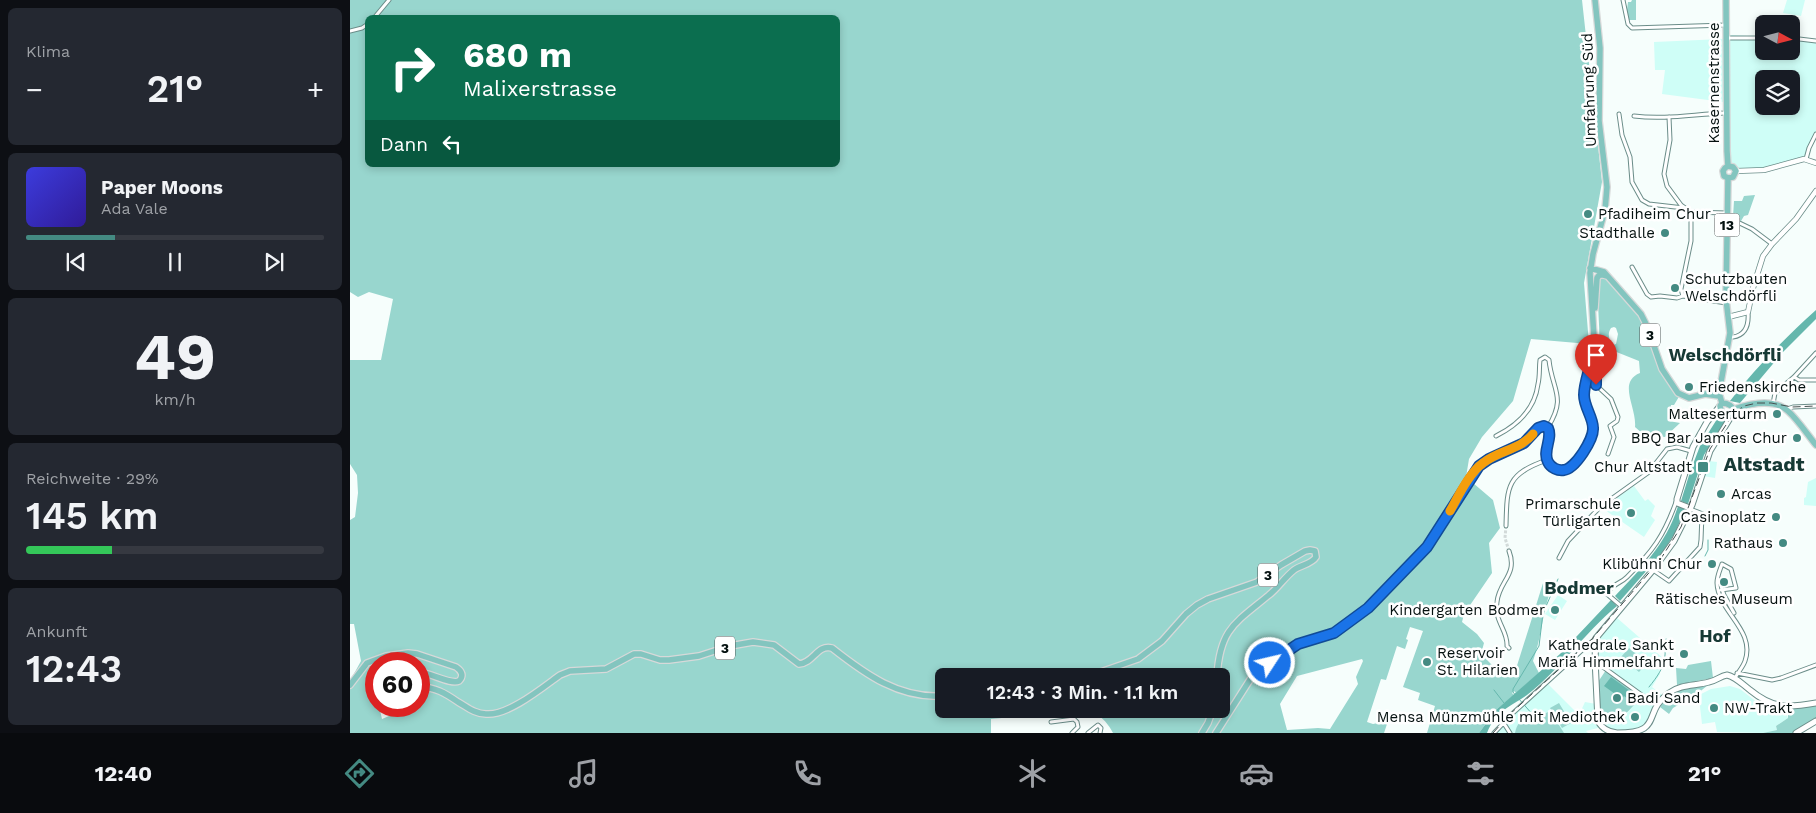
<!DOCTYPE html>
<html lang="de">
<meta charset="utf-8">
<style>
body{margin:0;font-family:"Work Sans",sans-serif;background:#242831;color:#f1f3f6;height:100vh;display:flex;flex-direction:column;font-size:19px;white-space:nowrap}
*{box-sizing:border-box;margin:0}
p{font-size:16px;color:#9ea1a6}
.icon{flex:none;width:28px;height:28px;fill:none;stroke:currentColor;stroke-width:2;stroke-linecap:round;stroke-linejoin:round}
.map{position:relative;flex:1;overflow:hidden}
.drawer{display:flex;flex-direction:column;gap:8px;padding:8px;background:#0d0f14;width:350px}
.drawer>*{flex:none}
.guide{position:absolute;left:15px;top:15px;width:475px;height:152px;border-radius:8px;box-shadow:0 2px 8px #0003;background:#0b6e4f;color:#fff;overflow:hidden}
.needle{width:32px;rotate:97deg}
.fabs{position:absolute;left:1405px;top:15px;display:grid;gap:10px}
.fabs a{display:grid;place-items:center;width:45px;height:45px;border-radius:8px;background:#171b24;box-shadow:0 2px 8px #0003;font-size:25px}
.speed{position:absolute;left:15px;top:652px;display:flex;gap:10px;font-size:25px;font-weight:700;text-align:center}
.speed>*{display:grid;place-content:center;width:65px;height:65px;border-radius:50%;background:#171b24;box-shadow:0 2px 8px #0003;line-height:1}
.speed .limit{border:8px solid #d22;background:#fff;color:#111}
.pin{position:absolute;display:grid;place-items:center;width:42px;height:42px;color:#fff;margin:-51px -21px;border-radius:50% 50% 50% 0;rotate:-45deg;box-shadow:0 0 5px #0007}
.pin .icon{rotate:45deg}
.me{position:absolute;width:55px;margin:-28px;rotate:55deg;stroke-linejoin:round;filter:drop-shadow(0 0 4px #0008)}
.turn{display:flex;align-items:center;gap:18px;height:105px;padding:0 15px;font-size:22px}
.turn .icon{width:65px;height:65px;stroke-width:2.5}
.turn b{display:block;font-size:35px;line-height:42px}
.then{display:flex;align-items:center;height:48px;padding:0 15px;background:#0003;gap:10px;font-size:19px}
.big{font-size:38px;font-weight:600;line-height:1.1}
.drawer .tile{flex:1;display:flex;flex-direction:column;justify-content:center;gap:8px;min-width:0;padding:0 18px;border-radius:8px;background:#242831}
.drawer .dial{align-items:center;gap:0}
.dial b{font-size:65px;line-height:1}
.song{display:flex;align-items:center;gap:15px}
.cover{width:60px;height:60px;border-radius:8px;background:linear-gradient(135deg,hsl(240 70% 55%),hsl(250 70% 35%))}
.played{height:5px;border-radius:2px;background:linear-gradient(90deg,#448a82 30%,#363941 30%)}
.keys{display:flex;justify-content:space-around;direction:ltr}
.heat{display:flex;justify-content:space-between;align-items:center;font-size:28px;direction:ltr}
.charge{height:8px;border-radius:4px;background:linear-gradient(90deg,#34c759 29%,#363941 0)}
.trip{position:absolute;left:585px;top:668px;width:295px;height:50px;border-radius:8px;background:#171b24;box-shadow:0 2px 8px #0003;font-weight:600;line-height:50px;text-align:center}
.menu{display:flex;height:80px;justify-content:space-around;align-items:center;background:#090b0e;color:#9ea1a6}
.menu .icon{width:35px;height:35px}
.menu .selected{color:#448a82}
.menu b{font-size:22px;color:#f1f3f6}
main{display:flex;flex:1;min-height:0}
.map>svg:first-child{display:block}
</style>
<main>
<section class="drawer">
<div class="tile"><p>Klima</p>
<div class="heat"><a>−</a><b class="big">21°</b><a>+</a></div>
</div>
<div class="tile">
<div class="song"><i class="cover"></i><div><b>Paper Moons</b><p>Ada Vale</p></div></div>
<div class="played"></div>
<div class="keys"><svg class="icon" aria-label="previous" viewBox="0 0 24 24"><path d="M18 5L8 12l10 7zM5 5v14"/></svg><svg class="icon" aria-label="pause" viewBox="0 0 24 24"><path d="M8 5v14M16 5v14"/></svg><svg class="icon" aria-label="next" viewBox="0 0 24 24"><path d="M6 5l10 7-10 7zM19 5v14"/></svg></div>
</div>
<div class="tile dial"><b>49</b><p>km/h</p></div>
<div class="tile"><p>Reichweite · 29%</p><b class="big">145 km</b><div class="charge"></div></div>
<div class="tile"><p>Ankunft</p><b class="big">12:43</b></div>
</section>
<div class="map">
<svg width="1466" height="733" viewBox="0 0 1466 733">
<rect width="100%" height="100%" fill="#f6fefc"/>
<path fill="#cffef7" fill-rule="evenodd" d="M1437 0H1455L1451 16 1433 13Z
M1382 35 1414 37V51H1441V38L1466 42V133L1455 157 1414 169 1377 170 1373 102 1312 94 1315 70H1305L1304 42 1372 39ZM1414 79H1441V106H1414Z
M1359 461 1367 462 1365 478 1353 476Z
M1466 478V506L1454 505V498L1456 497 1458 482Z
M1284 486 1295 501 1298 499 1305 506 1301 516 1305 520 1294 537 1252 508Z
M1208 595 1217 601 1205 620 1195 614Z
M1266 617 1314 659 1309 672 1310 674 1302 687 1312 695 1304 707 1295 725 1284 731 1260 729 1256 726 1253 721H1257L1277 713 1285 704 1291 694 1246 661 1249 640Z
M1196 682 1229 715 1235 702 1246 704 1248 728 1236 731 1238 733H1146Z
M1380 686 1390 689 1408 703 1436 713 1438 718 1426 726 1427 730 1413 733 1367 732 1365 722 1352 724 1349 698 1351 694 1361 689Z"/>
<path fill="#98d6ce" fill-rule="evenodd" d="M0 0H1232L1252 182 1234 283 1239 344 1181 339 1163 401 1132 437 1119 459 1116 477 1143 500 1150 528 1139 543 1142 573 1114 614 1112 622 1127 634 1134 643 1131 654 1150 673 1165 672 1194 580 1199 581 1195 589 1199 595C1192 617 1191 639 1183 661L1189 673 1166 693 1164 691 1162 693 1164 695 1146 710 1129 733H1077L1085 706 1068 700 1070 693 1053 687 1073 631 1060 627 1056 639 1058 640 1055 649 1047 646 1036 680 1031 679 1017 722 1023 724 1038 721 1034 733H763C753 714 743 711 722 709H871V676H594V709H694L673 716 641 719V733H0V681L11 661 4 624H0V520L5 517 8 493 7 475 0 464V360H31L43 299 19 292 8 297 0 292ZM18 18H488V165H18ZM1012 659 1013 661 1006 677 1008 684 980 729 968 728 937 730 930 704 947 676ZM26 664H69V706H49L46 713 32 719 29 706H26C26 693 20 685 23 672L26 671Z
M1282 0H1286V20H1279L1277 10 1278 2H1281Z
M1405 195 1398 215 1394 216 1391 221 1383 217 1384 201H1392L1394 196Z
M1252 274 1291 314 1312 369 1330 395 1324 405H1321L1319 421 1330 423 1315 437 1293 434 1285 427C1287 408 1267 382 1290 373L1289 361 1249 345C1251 323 1244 294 1252 274ZM1264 327 1266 328 1268 334 1266 344 1263 345C1259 340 1257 334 1261 328Z
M1279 648 1297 663 1289 672 1271 657Z
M1361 661 1363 678 1327 685 1326 668 1336 669 1338 665Z
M1256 670 1286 692 1288 695 1284 701 1285 704C1276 714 1268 723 1253 721L1250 716 1248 682Z
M1352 685 1353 687 1358 685 1347 694 1323 708 1319 714 1310 707C1320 691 1334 688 1352 685Z
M1209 703 1221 723 1212 728 1200 708Z
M1466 703V721L1446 733H1413L1427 730 1426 726 1438 718V714L1442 712V707Z
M1200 711 1214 733H1165C1169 714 1179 721 1191 714L1192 715Z"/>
<path fill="#65b7ad" d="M1466 310V319L1433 352 1390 403 1380 401C1405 368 1435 338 1466 310Z
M1369 416 1376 420 1354 455 1338 504 1331 501 1340 472 1350 446Z
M1328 506 1335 509 1325 533 1312 553 1270 601 1265 596C1291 569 1317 543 1328 506Z
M1261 600 1267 606C1235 632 1211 669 1177 695 1160 707 1146 710 1137 733H1129L1146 710 1210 654Z
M1261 677 1283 693 1278 699 1274 696 1272 699 1254 686Z"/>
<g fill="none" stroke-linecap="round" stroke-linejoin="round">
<path stroke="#65b7ad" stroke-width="1" d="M1355 556 1358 550V540
M1342 565 1352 560
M1299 687C1307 677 1314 668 1315 655 1316 649 1314 645 1316 639
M1144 690 1154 703
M1166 696 1163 692V689L1189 646 1193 613 1208 579
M1169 699 1183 715"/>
<path stroke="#d2dad9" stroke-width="3" stroke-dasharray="3 1.5" stroke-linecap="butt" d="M1156 526 1155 538 1159 551"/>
<g stroke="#6b8d89" stroke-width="5">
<path id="minor" d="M1273 0 1278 24 1282 28 1376 25
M24 18 39 0
M0 31 12 28 18 24
M1377 38H1414
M1441 38 1466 41
M1269 114 1272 135 1280 157 1282 182 1292 200 1299 204 1334 208
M1284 116C1315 120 1345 114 1376 113
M1319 117 1320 140 1314 174 1317 186 1331 205 1341 212 1377 213
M1456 159 1459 148 1466 134
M1377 217 1402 229 1422 244
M1282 267 1297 294 1301 297 1310 296 1327 298 1333 296 1376 303
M1333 296 1331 289 1341 241V212
M1383 337C1396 335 1399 324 1398 312
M1242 357 1246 359V385L1261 399 1268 417 1267 421 1260 426 1264 437 1258 454
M1444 377 1449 380H1466
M1423 404 1425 393 1444 377 1466 353
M1437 409 1443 407 1466 406
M1146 436C1168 425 1185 409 1188 384 1190 376 1189 368 1190 360L1195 357 1199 360C1202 390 1217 397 1198 427
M1340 509 1353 514
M1156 526C1157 487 1156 474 1197 460
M1209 558 1218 541 1250 507 1299 472 1317 449 1327 447 1341 451
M1303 570 1319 581 1350 547 1351 540 1352 514
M1369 580 1374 595 1384 613
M1371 590 1386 588 1381 569 1372 564C1370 570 1367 576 1367 583 1368 612 1406 630 1395 661 1393 667 1388 672 1385 678
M1271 606 1257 594C1264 582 1269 585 1277 577 1302 552 1314 536 1326 502
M1159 648 1157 646C1158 630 1144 622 1147 602 1149 581 1168 575 1159 551
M1246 662 1300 701
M1387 673 1422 680 1431 678 1466 665
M701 722 724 719 727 722 728 727 722 733
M1153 722 1160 733
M738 733 748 725 751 728 750 733
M1144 733 1163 713 1240 643 1245 640"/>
</g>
<g stroke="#6b8d89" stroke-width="6">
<path id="tertiary" d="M1386 171 1414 170 1454 159 1466 163
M1378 317 1398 312 1403 288 1413 256 1422 244 1446 219 1466 191"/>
</g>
<g stroke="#6b8d89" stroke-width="7">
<path id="secondary" d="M1382 415 1360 451 1342 505 1324 541 1303 570 1246 638 1245 659 1248 721C1252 729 1258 732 1267 733 1315 733 1291 713 1319 693 1331 684 1345 686 1359 682 1366 681 1370 676 1377 675 1386 677 1392 684 1400 690 1423 709 1438 708 1466 703
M1340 508 1327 503V499L1343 447 1357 422 1370 406
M1446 733 1466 721"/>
</g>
<g stroke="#d7d9d9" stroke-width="8">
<path id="primary" d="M1376 0 1377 151 1378 166
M1378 178 1383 177 1386 171 1383 167 1378 166
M1378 178 1374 176 1373 171 1375 168 1378 166
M1240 268 1254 272 1291 314 1297 326 1312 369 1328 393 1339 398 1355 394 1369 396
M1245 308 1247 278 1250 274 1257 276
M1372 403 1369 393 1380 333 1376 299 1378 178
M1372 403C1378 403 1383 406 1384 412L1383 415H1378L1371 411 1370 406Z
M1384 409C1399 404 1424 398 1438 411 1448 420 1457 434 1466 445
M739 676 788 659 812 641 836 614 847 605 858 599 907 582 931 565 955 551 960 550 965 551 966 557C962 564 951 565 944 570 934 578 928 588 919 595 885 623 870 629 867 676
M0 685 17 663 36 656 58 653 67 654 106 667C112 671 114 676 109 681 101 685 81 673 69 672
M69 687C85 687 95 693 108 702 117 707 125 714 136 714 158 716 192 688 210 675L220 671 256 669 284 654H291L310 660H319L349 656 380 646 403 642 424 645 449 664C464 663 467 644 482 648 515 674 549 699 594 696
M852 733 858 723 863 709
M866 733 903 675 948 645 983 633 1018 608 1077 547 1129 465 1139 459 1174 443 1188 428 1194 426 1199 428C1203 440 1194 451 1198 463L1208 470H1215L1222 468 1235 449 1243 431V423L1235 404 1234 394 1241 365 1244 338 1240 273 1243 254 1255 210 1257 187 1249 121 1250 48 1245 0"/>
</g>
<use href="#minor" stroke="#fff" stroke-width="3"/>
<use href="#tertiary" stroke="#fff" stroke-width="4.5"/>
<use href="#secondary" stroke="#fff" stroke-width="5"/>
<use href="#primary" stroke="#83c5bf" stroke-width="5.5"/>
<path stroke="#45504f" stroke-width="1" stroke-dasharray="8 4" stroke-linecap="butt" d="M1143 733 1159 715 1241 640 1310 560 1331 527 1360 449 1384 413 1394 406 1407 403H1421L1442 407 1466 406"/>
</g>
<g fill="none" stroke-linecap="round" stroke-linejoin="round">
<g stroke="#114b97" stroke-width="12">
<path id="route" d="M920 663 948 644 984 633 1018 608 1077 547 1129 466 1139 459 1174 443 1188 428 1194 426 1198 428C1203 439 1192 451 1198 462 1201 468 1208 471 1214 470 1225 469 1244 439 1243 428 1243 417 1234 407 1234 395 1234 383 1240 369 1242 357L1246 359V385"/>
</g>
<use href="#route" stroke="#1a73e8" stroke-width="9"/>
<path stroke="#f59e0b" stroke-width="9" d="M1100 511C1108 497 1119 473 1133 463 1149 450 1170 450 1183 434"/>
</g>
<g fill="#448a82" stroke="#fff" stroke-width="2">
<circle cx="1238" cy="214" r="5"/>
<circle cx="1315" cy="233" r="5"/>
<circle cx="1325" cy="288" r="5"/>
<circle cx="1339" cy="387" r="5"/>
<circle cx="1427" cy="414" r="5"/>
<circle cx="1447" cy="438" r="5"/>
<rect x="1347" y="461" width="12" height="12" rx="2.5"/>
<circle cx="1371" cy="494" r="5"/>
<circle cx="1281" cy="513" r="5"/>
<circle cx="1426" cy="517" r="5"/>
<circle cx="1433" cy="543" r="5"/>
<circle cx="1362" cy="564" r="5"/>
<circle cx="1374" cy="582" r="5"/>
<circle cx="1205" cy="610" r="5"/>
<circle cx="1334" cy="654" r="5"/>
<circle cx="1077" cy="662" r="5"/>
<circle cx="1267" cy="698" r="5"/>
<circle cx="1364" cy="708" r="5"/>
<circle cx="1285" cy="717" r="5"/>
</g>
<g text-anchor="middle" stroke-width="5" stroke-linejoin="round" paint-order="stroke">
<g fill="#fff" stroke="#505858" stroke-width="1">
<rect x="1364.5" y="213.5" width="25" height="23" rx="4"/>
<rect x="1290" y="323.5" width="20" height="23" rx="4"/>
<rect x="908" y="563.5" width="20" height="23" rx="4"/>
<rect x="365" y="636.5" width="20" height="23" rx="4"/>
</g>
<g font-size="14" font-weight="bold" fill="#051110">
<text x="1377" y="230">13</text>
<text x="1300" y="340">3</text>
<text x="918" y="580">3</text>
<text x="375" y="653">3</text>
</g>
<g font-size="15" fill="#051110" stroke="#fff">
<text transform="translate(1364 83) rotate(-90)" y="5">Kasernenstrasse</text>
<text transform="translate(1239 90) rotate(-92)" y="5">Umfahrung Süd</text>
</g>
<g font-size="15" fill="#051110" stroke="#fff" text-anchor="end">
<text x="1248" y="219" text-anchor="start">Pfadiheim Chur</text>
<text x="1305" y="238">Stadthalle</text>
<text x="1335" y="284" text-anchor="start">Schutzbauten<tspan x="1335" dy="17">Welschdörfli</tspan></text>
<text x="1349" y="392" text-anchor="start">Friedenskirche</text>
<text x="1417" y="419">Malteserturm</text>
<text x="1437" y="443">BBQ Bar Jamies Chur</text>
<text x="1342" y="472">Chur Altstadt</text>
<text x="1381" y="499" text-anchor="start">Arcas</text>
<text x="1271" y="509">Primarschule<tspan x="1271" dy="17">Türligarten</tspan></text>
<text x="1416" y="522">Casinoplatz</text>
<text x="1423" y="548">Rathaus</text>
<text x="1352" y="569">Klibühni Chur</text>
<text x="1374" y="604" text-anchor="middle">Rätisches Museum</text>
<text x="1195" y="615">Kindergarten Bodmer</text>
<text x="1324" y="650">Kathedrale Sankt<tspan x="1324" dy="17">Mariä Himmelfahrt</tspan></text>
<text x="1087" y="658" text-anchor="start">Reservoir<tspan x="1087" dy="17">St. Hilarien</tspan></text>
<text x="1277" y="703" text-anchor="start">Badi Sand</text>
<text x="1374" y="713" text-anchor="start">NW-Trakt</text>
<text x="1275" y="722">Mensa Münzmühle mit Mediothek</text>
</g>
<g font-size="18" font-weight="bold" fill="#173935" stroke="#fff">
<text x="1375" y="361">Welschdörfli</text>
<text x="1229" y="594">Bodmer</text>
<text x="1365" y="642">Hof</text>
</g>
<g font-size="20" font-weight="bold" fill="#173935" stroke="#fff">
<text x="1414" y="471">Altstadt</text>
</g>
</g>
</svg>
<div class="fabs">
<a><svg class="needle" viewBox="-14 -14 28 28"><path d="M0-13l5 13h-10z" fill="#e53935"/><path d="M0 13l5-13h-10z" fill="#9ea1a6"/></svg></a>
<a><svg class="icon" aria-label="layers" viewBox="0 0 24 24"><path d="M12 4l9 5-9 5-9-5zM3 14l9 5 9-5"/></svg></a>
</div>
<div class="speed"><div class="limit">60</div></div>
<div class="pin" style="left:1246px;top:385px;background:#d93025"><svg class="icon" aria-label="arrive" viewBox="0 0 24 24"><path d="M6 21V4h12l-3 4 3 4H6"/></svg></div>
<svg class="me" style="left:920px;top:663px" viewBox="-20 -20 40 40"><circle r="17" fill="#1a73e8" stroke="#fff" stroke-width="3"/><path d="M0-11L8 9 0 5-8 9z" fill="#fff"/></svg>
<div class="trip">12:43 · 3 Min. · 1.1 km</div>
<div class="guide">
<div class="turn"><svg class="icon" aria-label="right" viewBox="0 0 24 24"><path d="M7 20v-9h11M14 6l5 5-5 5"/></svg><div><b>680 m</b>Malixerstrasse</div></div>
<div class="then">Dann<svg class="icon" aria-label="left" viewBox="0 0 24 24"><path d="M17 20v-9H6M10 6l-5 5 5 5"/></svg></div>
</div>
</div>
</main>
<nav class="menu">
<b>12:40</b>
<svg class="icon selected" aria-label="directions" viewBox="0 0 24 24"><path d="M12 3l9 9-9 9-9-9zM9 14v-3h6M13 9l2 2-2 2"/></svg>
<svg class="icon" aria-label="music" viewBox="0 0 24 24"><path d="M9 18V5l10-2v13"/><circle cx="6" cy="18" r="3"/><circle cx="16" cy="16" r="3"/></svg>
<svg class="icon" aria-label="phone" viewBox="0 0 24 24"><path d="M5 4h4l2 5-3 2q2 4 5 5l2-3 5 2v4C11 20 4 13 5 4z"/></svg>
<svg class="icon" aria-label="climate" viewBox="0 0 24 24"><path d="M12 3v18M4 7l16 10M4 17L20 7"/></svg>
<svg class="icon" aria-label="car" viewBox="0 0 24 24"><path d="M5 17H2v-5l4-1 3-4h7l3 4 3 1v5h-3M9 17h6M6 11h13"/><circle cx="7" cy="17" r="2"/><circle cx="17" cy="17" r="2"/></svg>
<svg class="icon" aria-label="filters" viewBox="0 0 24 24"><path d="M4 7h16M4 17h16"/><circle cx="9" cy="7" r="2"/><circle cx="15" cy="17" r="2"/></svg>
<b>21°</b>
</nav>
